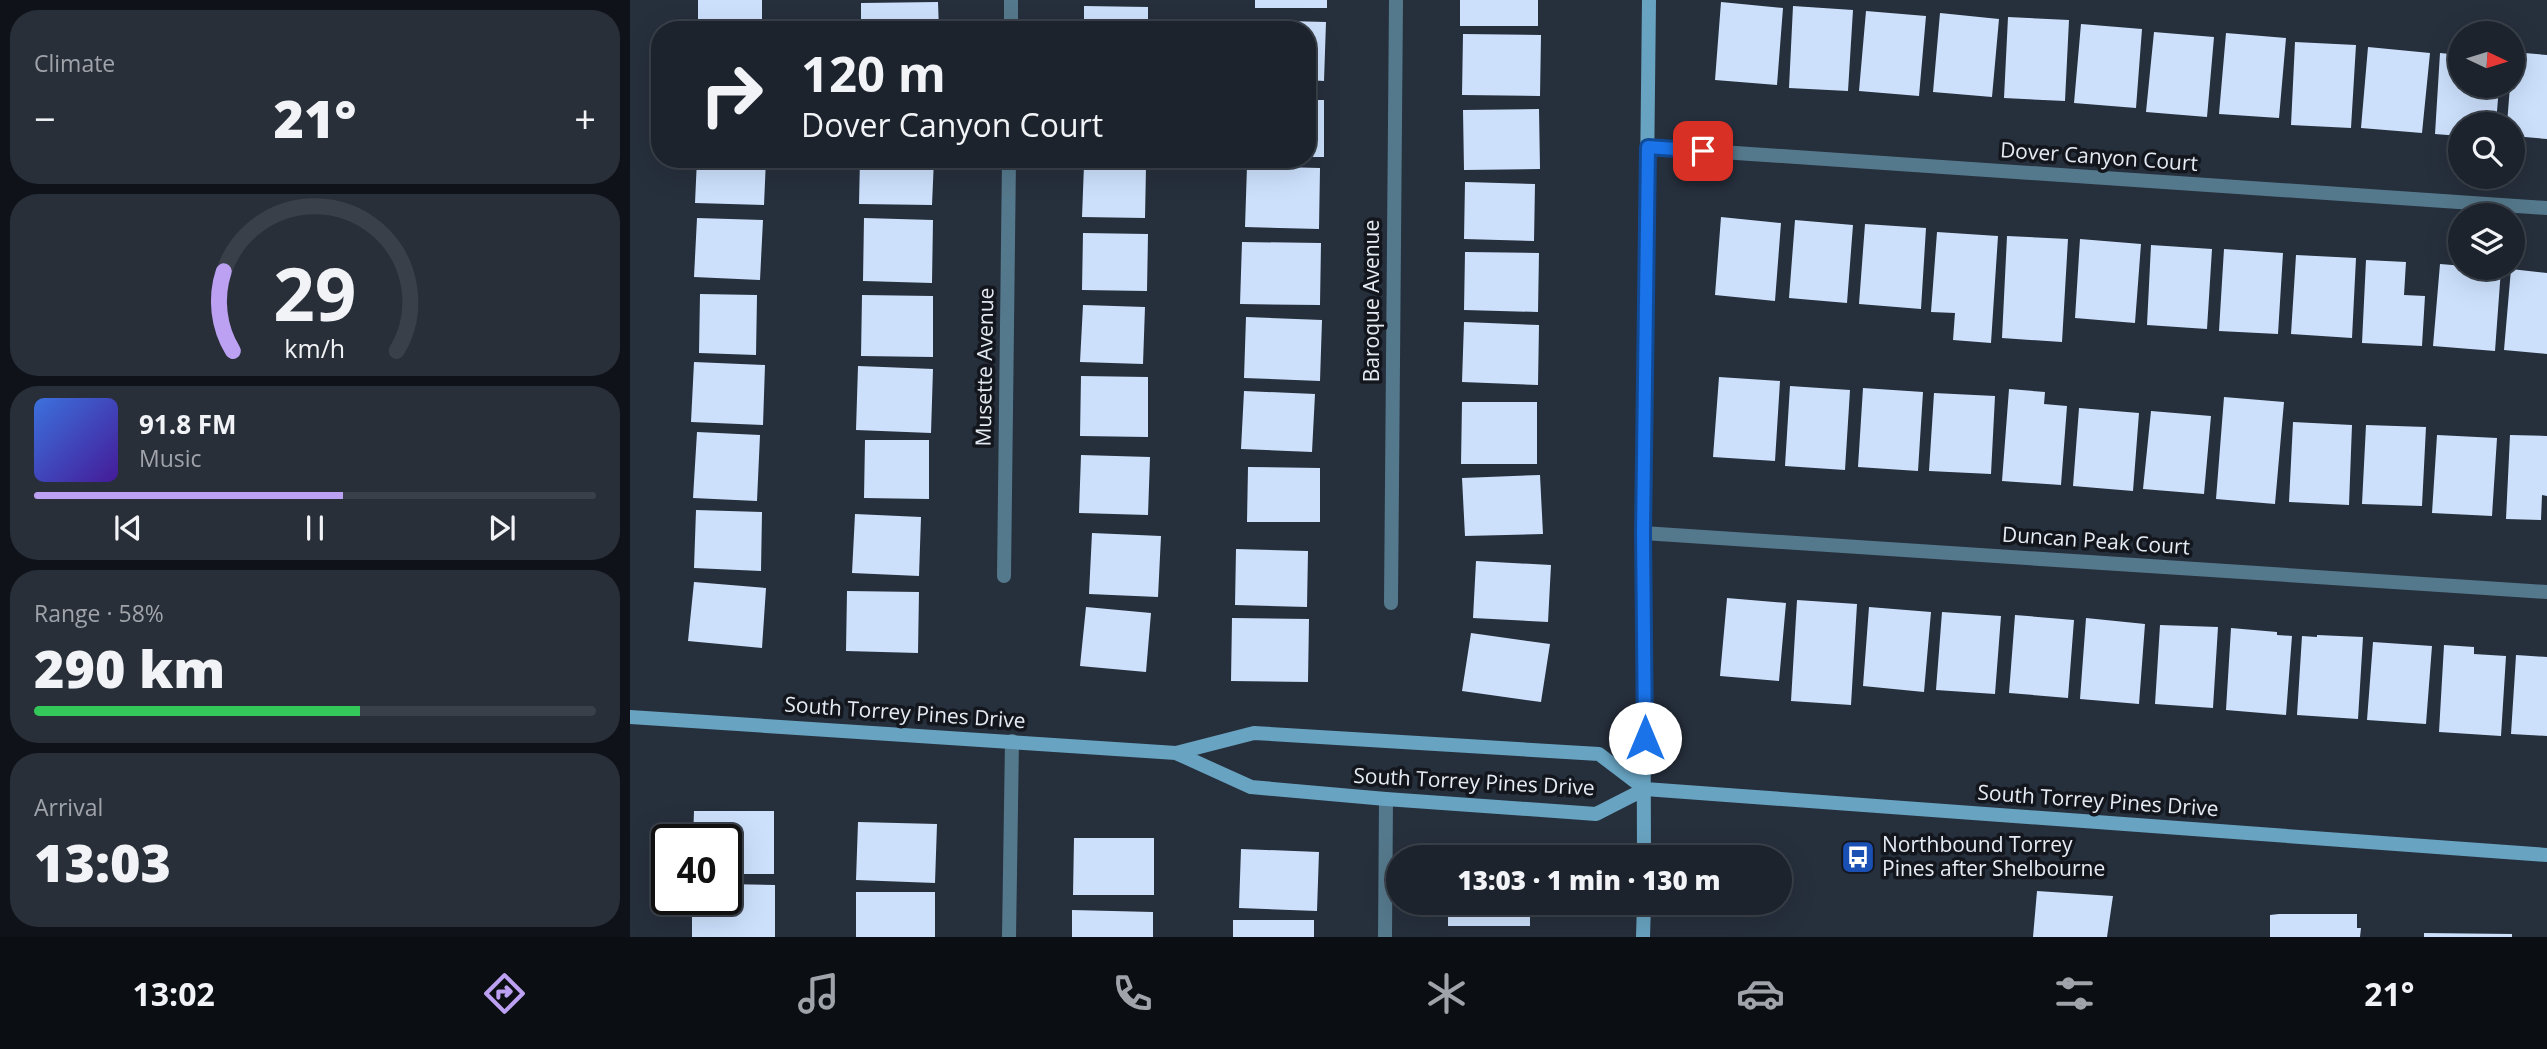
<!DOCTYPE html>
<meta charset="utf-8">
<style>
body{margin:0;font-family:"Open Sans",sans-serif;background:#292f39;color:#f1f3f6;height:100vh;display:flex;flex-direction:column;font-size:26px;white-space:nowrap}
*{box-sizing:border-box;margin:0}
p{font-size:23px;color:#a0a4aa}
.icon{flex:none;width:38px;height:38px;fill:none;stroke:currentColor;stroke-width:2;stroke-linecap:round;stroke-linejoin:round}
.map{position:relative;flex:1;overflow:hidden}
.sheet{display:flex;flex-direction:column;gap:10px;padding:10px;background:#0f1319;width:630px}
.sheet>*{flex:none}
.banner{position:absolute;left:21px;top:21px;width:665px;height:147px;border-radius:28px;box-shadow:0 7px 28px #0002,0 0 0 2px #3a4049;background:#1c232d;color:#f1f3f6;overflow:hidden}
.needle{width:46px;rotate:94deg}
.tools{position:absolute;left:1818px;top:21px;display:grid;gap:14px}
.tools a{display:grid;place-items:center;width:77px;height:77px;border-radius:50%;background:#1c232d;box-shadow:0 7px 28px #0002,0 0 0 2px #3a4049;font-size:35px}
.speed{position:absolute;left:21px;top:824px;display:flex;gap:14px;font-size:35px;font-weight:700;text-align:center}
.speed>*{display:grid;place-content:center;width:91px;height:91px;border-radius:50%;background:#1c232d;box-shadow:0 7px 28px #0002,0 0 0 2px #3a4049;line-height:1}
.speed .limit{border:4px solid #111;border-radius:10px;background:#fff;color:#111}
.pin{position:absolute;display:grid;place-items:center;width:60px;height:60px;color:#fff;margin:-30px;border-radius:14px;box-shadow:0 4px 10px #0006}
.me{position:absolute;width:77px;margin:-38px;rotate:0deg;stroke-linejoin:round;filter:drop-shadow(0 0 5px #0008)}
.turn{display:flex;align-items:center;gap:24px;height:147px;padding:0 35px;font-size:32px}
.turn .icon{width:91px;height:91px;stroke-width:2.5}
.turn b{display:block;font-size:49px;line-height:60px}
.big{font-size:52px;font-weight:800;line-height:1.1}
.sheet .tile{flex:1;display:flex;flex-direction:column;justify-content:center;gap:10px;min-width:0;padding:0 24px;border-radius:28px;background:#292f39}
.sheet .dial{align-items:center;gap:0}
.dial svg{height:182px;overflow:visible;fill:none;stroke:#3a4049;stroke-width:7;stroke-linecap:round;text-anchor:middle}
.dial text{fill:#f1f3f6;stroke:none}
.song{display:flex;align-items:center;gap:21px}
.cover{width:84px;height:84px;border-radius:10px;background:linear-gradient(135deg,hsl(220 70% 55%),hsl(260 70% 35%))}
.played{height:7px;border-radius:4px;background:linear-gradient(90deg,#bca0f2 55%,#3a4049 55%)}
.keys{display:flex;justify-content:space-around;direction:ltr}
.heat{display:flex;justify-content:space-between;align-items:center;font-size:38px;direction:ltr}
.charge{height:10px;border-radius:5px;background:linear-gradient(90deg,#34c759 58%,#3a4049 0)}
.trip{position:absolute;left:756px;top:845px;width:406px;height:70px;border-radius:35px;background:#1c232d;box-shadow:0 7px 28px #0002,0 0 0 2px #3a4049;font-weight:800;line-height:70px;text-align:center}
.tab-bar{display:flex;height:112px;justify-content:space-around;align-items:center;background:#0b0e12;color:#a0a4aa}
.tab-bar .icon{width:49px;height:49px}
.tab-bar .selected{color:#bca0f2}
.tab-bar b{font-size:32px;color:#f1f3f6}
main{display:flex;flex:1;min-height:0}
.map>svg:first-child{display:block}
</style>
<main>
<section class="sheet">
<div class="tile"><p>Climate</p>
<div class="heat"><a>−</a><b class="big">21°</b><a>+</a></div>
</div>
<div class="tile dial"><svg viewBox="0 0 100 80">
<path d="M14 69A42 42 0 1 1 86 69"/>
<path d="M14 69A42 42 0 0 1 10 34" stroke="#bca0f2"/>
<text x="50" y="56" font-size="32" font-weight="700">29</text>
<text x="50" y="72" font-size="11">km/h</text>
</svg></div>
<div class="tile">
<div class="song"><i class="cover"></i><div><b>91.8 FM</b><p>Music</p></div></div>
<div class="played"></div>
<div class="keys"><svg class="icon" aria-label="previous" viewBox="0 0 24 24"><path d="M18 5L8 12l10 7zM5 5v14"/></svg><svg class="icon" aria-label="pause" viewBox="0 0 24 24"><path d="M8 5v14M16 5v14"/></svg><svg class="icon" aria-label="next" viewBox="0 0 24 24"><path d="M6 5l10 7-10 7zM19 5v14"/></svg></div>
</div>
<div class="tile"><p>Range · 58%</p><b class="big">290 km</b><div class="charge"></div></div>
<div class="tile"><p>Arrival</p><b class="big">13:03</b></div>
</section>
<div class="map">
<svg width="1917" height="937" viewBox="0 0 1917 937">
<rect width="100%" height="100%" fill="#262f3c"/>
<path fill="#cce0fc" d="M68 0H132V30H68Z
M625 0H697V8H625Z
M830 0H908V26H830Z
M308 2 309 30H231V3Z
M1091 2 1153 8 1147 85 1085 80Z
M454 6 518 7V30H454Z
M1163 6 1223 10 1218 91 1159 88Z
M1236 11 1296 16 1289 96 1229 91Z
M1310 13 1369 19 1362 97 1303 92Z
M1378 17 1439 20 1435 101 1374 98Z
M627 20 696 22 694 81 677 80V30H626Z
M1451 24 1512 29 1506 108 1444 103Z
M1524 32 1584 37 1577 117 1516 112Z
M1596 33 1656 38 1649 118 1589 114Z
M833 34 911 35 910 96 832 95Z
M1665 42 1726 45 1721 128 1661 125Z
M1738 47 1800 53 1792 133 1731 128Z
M1883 52 1917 55V139L1883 136V124H1877L1880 86H1883Z
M1810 53 1830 55V86H1869L1866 124H1830V136L1805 134Z
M677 100H694V157H677Z
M909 109 910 169 834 170 833 110Z
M67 159H136L134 205 65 203Z
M230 159H304L302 205 229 204Z
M454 165 516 167 515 218 452 217Z
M617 166 690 168 689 229 615 227Z
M835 182 905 184 904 241 834 239Z
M1091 217 1151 223 1145 301 1085 295Z
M67 218 133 220 130 280 64 277Z
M234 218 303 220 302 283 233 281Z
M1165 220 1223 225 1217 303 1159 298Z
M1235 224 1296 228 1291 309 1229 304Z
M1307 232 1368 236 1361 343 1323 340 1325 313 1301 312Z
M453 233 518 234 517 291 452 290Z
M1377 236 1438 239 1432 342 1372 338Z
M1450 239 1511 244 1505 323 1445 318Z
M612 242 691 243 690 305 610 304Z
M1521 245 1582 249 1577 329 1517 325Z
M1594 249 1653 253 1648 334 1589 331Z
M835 252 909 253 908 312 834 310Z
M1666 255 1726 258 1722 338 1661 334Z
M1736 260 1776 262 1774 295 1795 296 1792 346 1732 343Z
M1810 264 1871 269 1865 351 1803 346Z
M1881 269 1917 273V354L1874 350Z
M70 294 127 295 126 355 69 353Z
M232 295 303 296V357L231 356Z
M453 305 515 307 513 364 450 362Z
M616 317 692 320 690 381 614 378Z
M834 322 909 325 908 385 832 382Z
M64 362 135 365 133 425 61 422Z
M228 366 303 369 301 433 226 430Z
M451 376 518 377V437L450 436Z
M1089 377 1150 381 1145 461 1083 457Z
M1160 386 1220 390 1215 470 1155 466Z
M1233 388 1293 392 1288 471 1228 467Z
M1379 389 1415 392 1414 404 1437 406 1431 485 1372 481Z
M614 391 685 394 682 452 611 449Z
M1304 393 1365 396 1361 474 1299 471Z
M1594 397 1654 402 1645 504 1586 499Z
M832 402H907V464H831Z
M1449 408 1509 413 1503 491 1443 486Z
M1521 411 1581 416 1574 494 1513 489Z
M1663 422 1722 425 1719 505 1659 502Z
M1736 425 1796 427 1792 506 1732 504Z
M67 432 130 435 127 501 63 498Z
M1807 435 1867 438 1862 516 1802 513Z
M1880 435 1917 436V496L1912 495 1911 520 1876 519Z
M235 440H299V499L234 498Z
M451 455 520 457 518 515 449 513Z
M618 467 690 468V522H617Z
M910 475 913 534 835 536 832 478Z
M66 510 132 512 131 571 64 568Z
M225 514 291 517 289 576 222 573Z
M462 533 531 536 528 597 459 594Z
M606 549 678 551 677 607 605 605Z
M846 561 921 565 918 622 843 618Z
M64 582 136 588 132 648 58 641Z
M217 591 289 592 288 653 216 651Z
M1097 598 1156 603 1149 681 1090 676Z
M1167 600 1227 604 1221 705 1161 701Z
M456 607 521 613 516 672 450 666Z
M1239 607 1301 612 1294 692 1233 686Z
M1312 612 1371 616 1365 694 1306 690Z
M1385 615 1444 620 1438 698 1379 693Z
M602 618 679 619 678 682 601 681Z
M1456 618 1515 624 1509 704 1450 699Z
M1530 625 1588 627 1583 708 1525 704Z
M1601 628 1647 632V635L1662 636 1656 715 1596 710Z
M841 633 920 644 911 702 832 691Z
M1687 635 1733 637 1728 719 1667 715 1672 636 1687 637Z
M1743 642 1802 646 1796 724 1737 720Z
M1814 645 1844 647V654L1876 656 1871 736 1809 732Z
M1886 655 1917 657V736L1881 734Z
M64 811H144V874H96V840H63Z
M228 822 307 824 305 883 226 880Z
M444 838H524V895H443Z
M611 849 689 852 687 911 609 908Z
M96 884 145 885V937H62V900H96Z
M1407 891 1483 896 1477 937H1403Z
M226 892H305V937H226Z
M818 903H900V926H818Z
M442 910 523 912V937H442Z
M1649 914H1727V928H1731L1730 937H1640V915Z
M603 920H684V937H603Z
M1794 933 1882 934V937H1794Z"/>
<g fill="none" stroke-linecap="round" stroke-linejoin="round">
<path stroke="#55798c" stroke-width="14" d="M381 30V0
M1018 147 1917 208
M1013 533 1917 592
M374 576 379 159
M761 603 766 0
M379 937 382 741
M755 937 756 799"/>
<path stroke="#68a3c1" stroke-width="14" d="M0 717 546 753 624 733 969 754 1015 789
M546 753 621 787 756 799 966 814 1015 789 1917 855
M1014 858 1013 533 1019 0
M1013 937 1014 903"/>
</g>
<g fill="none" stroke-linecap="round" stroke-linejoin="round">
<g stroke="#114b97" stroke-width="18">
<path id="route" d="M1015 738 1013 533 1018 147 1073 151"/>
</g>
<use href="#route" stroke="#1a73e8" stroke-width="12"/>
</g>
<defs>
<g id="bus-square" transform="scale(1.75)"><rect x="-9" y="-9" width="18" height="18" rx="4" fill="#1a4fb4" stroke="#13171d"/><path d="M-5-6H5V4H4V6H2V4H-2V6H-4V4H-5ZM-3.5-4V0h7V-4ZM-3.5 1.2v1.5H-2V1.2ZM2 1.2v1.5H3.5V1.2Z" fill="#fff"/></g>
</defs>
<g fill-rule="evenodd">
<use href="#bus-square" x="1228" y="857"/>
</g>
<g text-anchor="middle" stroke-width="7" stroke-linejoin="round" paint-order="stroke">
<g font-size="21" fill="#e5ebf4" stroke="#13171d">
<text transform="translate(1469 157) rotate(4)" y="7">Dover Canyon Court</text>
<text transform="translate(742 301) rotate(-90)" y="7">Baroque Avenue</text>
<text transform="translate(355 367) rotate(-89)" y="7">Musette Avenue</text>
<text transform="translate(1466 541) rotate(4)" y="7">Duncan Peak Court</text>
<text transform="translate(275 713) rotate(4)" y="7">South Torrey Pines Drive</text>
<text transform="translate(844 782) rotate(3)" y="7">South Torrey Pines Drive</text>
<text transform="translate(1468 801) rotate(4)" y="7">South Torrey Pines Drive</text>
</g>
<g font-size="21" fill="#e5ebf4" stroke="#13171d" text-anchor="start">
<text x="1252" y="852">Northbound Torrey<tspan x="1252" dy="24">Pines after Shelbourne</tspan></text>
</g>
</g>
</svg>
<div class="tools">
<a><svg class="needle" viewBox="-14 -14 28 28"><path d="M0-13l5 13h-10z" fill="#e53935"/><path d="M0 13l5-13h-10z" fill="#a0a4aa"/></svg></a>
<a><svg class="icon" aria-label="search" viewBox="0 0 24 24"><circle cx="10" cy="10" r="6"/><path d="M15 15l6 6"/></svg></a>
<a><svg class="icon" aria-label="layers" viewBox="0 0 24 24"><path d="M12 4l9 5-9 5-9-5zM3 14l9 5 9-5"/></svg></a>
</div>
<div class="speed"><div class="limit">40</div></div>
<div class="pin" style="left:1073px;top:151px;background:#d93025"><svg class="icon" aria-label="arrive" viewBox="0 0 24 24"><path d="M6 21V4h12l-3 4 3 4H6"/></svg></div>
<svg class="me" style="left:1015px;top:738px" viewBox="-20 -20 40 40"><circle r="19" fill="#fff"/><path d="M0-13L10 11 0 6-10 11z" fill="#1a73e8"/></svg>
<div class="trip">13:03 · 1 min · 130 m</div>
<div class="banner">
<div class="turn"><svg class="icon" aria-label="right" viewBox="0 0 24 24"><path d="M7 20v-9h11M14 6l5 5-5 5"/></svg><div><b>120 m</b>Dover Canyon Court</div></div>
</div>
</div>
</main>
<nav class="tab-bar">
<b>13:02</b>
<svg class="icon selected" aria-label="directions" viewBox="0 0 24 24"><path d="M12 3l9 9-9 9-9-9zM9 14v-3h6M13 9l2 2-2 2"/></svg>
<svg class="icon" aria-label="music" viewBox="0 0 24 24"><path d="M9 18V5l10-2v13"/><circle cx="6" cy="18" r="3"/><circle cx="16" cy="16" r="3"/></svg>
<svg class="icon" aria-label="phone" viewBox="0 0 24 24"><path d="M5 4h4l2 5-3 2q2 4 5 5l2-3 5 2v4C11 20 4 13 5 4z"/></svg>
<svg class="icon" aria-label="climate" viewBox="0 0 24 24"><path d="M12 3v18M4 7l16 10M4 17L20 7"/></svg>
<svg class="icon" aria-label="car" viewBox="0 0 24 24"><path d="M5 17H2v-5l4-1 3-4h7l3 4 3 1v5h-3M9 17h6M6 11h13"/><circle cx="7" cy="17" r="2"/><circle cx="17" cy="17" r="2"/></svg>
<svg class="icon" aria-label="filters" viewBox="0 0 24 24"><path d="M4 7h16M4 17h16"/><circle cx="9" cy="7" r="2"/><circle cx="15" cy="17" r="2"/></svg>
<b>21°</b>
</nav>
